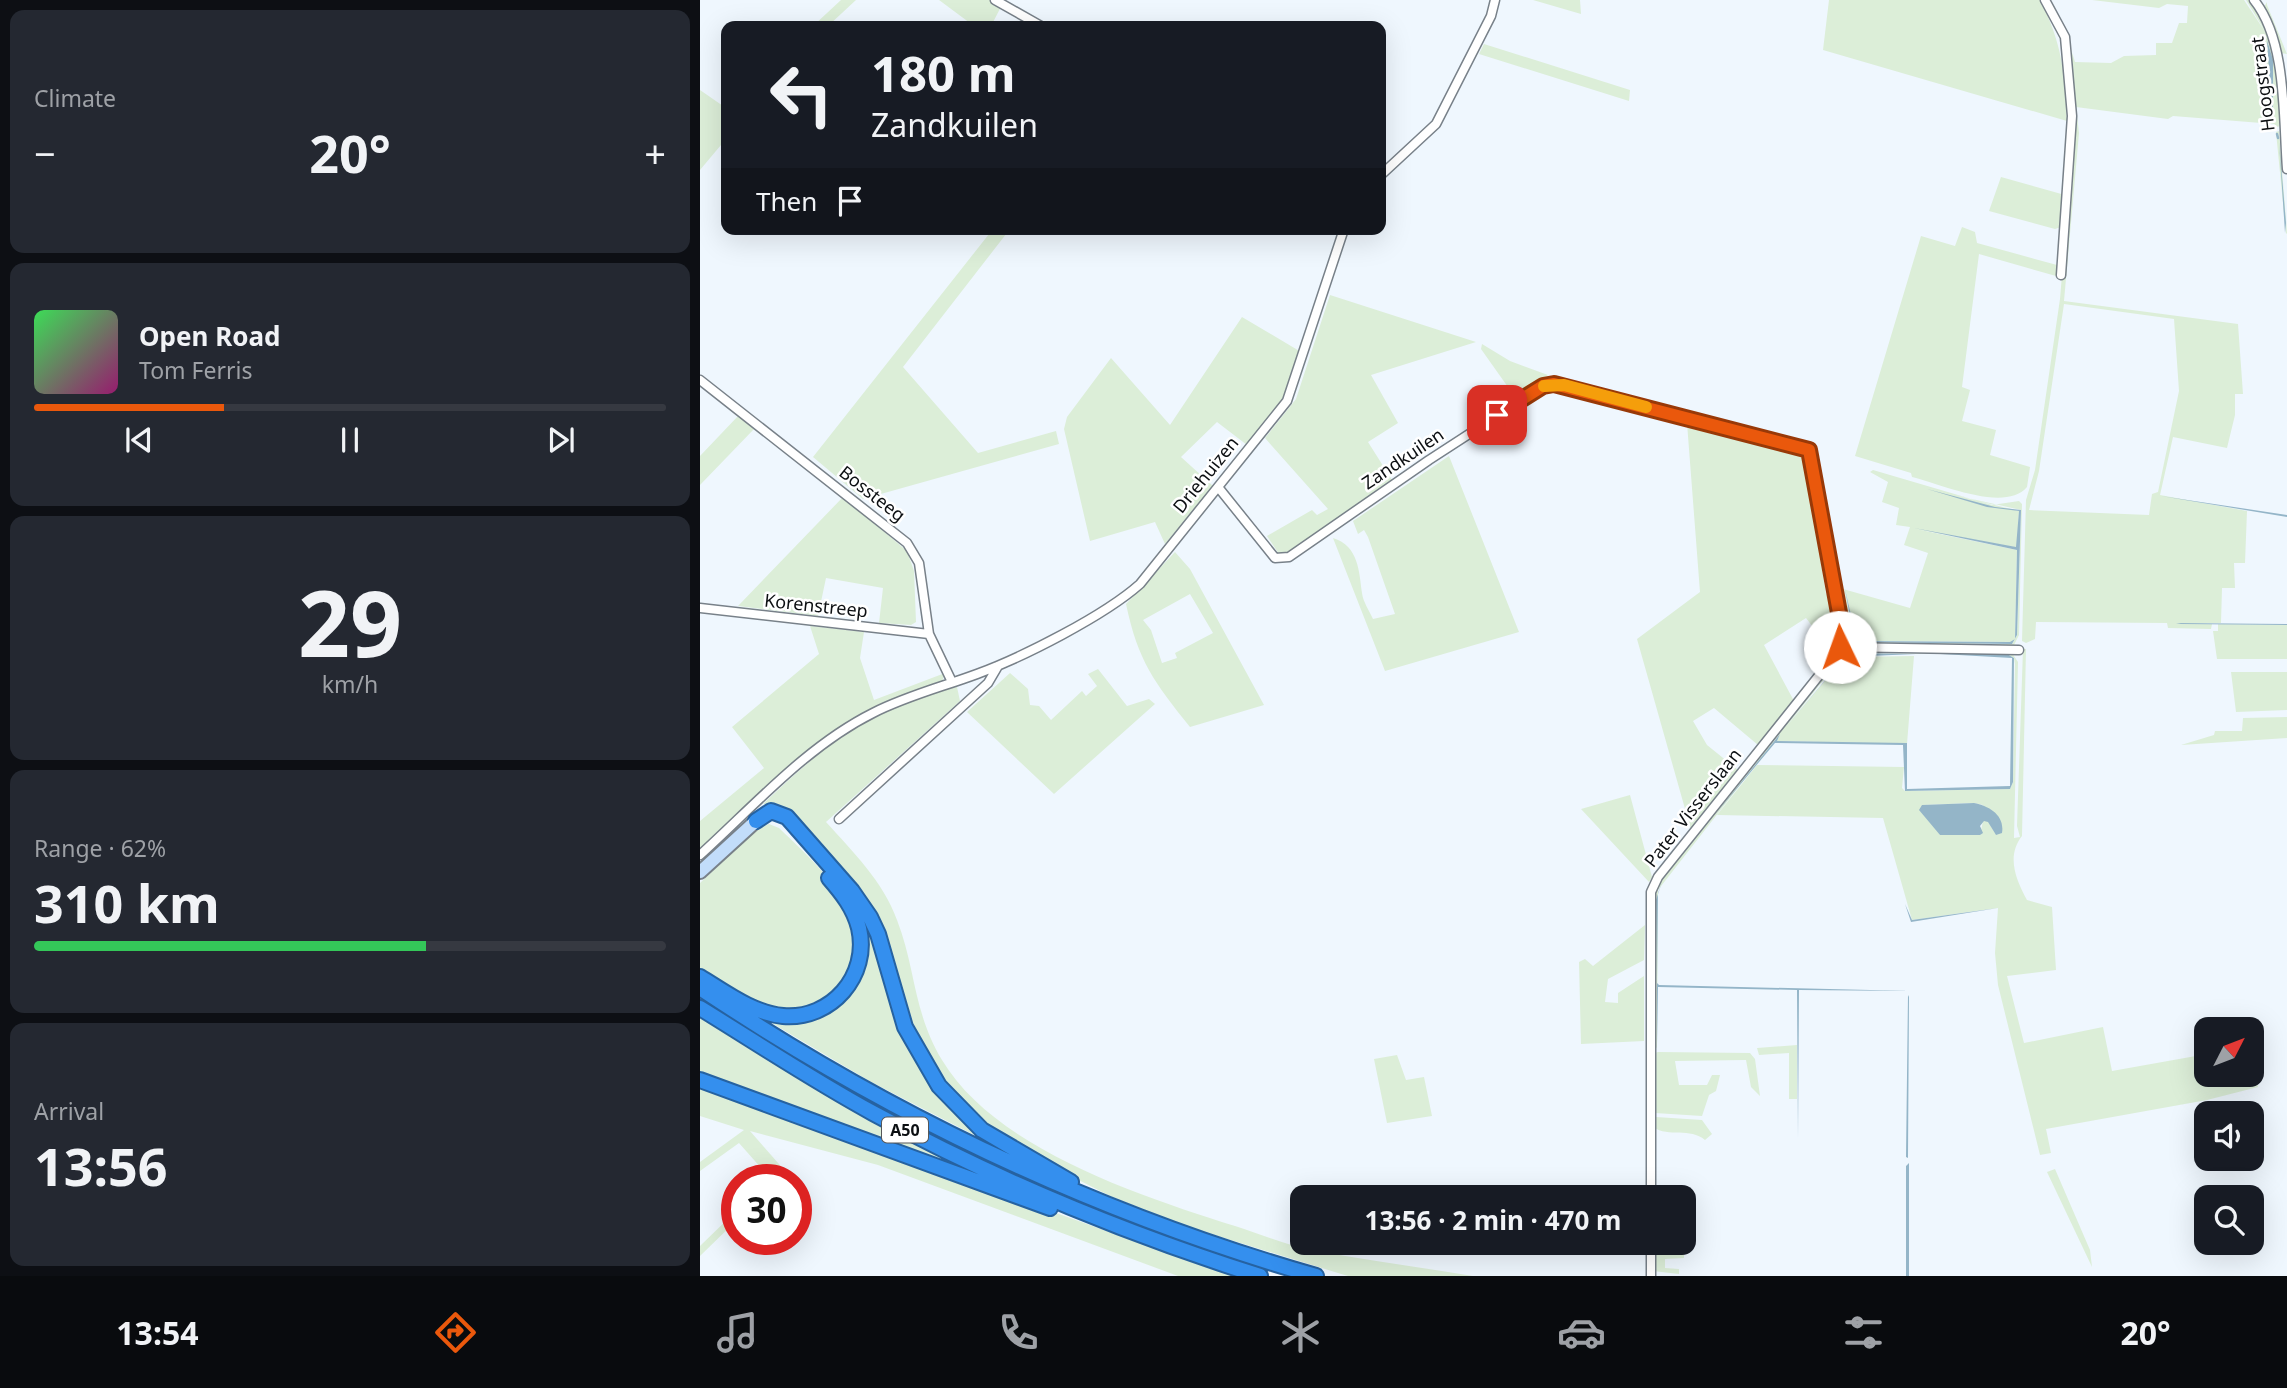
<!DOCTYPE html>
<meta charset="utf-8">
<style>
body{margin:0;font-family:"Noto Sans",sans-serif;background:#242831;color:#f1f3f6;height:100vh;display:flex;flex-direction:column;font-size:26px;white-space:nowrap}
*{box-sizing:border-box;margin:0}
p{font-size:23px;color:#9ea1a6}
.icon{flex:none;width:38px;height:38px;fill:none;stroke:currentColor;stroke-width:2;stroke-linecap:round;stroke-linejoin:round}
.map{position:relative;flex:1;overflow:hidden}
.panel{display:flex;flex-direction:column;gap:10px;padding:10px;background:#0d0f14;width:700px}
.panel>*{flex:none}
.hud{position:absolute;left:21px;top:21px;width:665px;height:214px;border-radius:14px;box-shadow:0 7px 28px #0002;background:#171b24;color:#f1f3f6;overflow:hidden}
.needle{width:46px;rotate:48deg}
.controls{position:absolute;left:1494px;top:1017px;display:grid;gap:14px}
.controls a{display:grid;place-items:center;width:70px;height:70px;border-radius:14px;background:#171b24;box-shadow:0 7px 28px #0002;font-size:35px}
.speed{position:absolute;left:21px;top:1164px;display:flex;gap:14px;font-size:35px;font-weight:700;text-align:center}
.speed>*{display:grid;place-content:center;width:91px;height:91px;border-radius:50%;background:#171b24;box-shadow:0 7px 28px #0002;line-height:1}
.speed .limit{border:10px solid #d22;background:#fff;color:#111}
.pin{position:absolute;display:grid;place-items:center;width:60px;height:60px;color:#fff;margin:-30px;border-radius:14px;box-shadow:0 4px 10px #0006}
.me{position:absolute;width:77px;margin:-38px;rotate:357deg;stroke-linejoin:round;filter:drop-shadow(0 0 5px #0008)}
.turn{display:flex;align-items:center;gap:24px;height:147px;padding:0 35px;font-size:32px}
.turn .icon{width:91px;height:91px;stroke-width:2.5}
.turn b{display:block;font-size:49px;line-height:60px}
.then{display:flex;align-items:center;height:66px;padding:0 35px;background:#0003;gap:14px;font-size:26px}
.big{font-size:52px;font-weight:700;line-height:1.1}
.panel .card{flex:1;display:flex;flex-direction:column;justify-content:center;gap:10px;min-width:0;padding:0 24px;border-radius:14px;background:#242831}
.panel .dial{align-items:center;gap:0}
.dial b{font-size:91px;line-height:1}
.song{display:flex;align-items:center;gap:21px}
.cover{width:84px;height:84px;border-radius:10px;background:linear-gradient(135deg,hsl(130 70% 55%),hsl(320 70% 35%))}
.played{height:7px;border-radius:4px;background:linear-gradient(90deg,#ea580c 30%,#363941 30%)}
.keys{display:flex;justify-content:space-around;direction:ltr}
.heat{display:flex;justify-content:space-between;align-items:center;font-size:38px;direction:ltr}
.charge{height:10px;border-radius:5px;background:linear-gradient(90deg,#34c759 62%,#363941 0)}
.trip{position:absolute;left:590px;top:1185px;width:406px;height:70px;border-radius:14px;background:#171b24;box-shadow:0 7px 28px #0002;font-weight:700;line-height:70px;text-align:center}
.dock{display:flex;height:112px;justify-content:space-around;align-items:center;background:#090b0e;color:#9ea1a6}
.dock .icon{width:49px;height:49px}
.dock .on{color:#ea580c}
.dock b{font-size:32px;color:#f1f3f6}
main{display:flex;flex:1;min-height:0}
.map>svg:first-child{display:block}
</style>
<main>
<section class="panel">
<div class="card"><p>Climate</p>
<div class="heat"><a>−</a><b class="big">20°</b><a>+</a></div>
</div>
<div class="card">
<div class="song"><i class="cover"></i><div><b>Open Road</b><p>Tom Ferris</p></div></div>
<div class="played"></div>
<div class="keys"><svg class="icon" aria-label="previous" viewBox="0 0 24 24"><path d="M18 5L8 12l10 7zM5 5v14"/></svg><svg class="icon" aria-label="pause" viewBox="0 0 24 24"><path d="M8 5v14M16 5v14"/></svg><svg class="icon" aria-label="next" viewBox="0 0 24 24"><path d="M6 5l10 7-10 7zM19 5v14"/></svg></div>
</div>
<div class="card dial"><b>29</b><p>km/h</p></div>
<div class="card"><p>Range · 62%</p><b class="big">310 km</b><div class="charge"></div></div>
<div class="card"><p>Arrival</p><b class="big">13:56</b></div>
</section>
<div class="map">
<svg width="1587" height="1276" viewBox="0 0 1587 1276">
<rect width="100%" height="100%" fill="#eff7fe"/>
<path fill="#dceed8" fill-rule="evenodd" d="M141 0H156L128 26H113Z
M239 0H298L303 3 291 26H274Z
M833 0H880L881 14Z
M1129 0H1340C1362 43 1365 73 1367 121L1123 50Z
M1392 0H1544L1566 33 1546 0H1552C1579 35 1578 83 1581 124L1578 127 1574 124 1473 116 1468 119 1376 107 1379 133 1364 301 1538 324 1543 394H1535V415L1527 448 1473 437 1460 495 1547 511 1545 563H1534L1535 588H1522L1521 623H1476L1512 624 1511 629 1468 628 1467 623 1336 622 1335 639 1326 643 1322 641 1326 500 1335 470 1360 299 1374 130 1368 40 1375 62 1411 63 1424 56 1456 55V43H1472L1479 23H1487L1488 6 1467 4 1459 8ZM1364 304 1474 319 1479 391 1458 492 1452 494 1449 515 1329 510 1339 471Z
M1567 2V5L1587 54 1581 53 1574 25 1564 7Z
M784 44 930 90 929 101 779 54Z
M0 90 26 108V139L0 170Z
M1579 131 1587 233 1586 234 1576 132Z
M1301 177 1365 195 1361 227 1355 229 1289 211Z
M1262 227 1275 232 1277 243 1357 265 1356 276 1279 254 1262 387 1270 390 1262 421 1296 430 1290 455 1330 467 1327 487C1305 513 1241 484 1212 477L1211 473 1155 456 1221 236 1255 246Z
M293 229H310L203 367 278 453 356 431 359 444 163 499 113 457Z
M630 295 776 342 671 375 698 423 668 442 692 480 585 555 579 554 567 536 612 510 617 515 628 509 565 438 596 399Z
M542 317 601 352 584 400 547 445 517 422 481 457 513 486 465 544 455 522 390 541 364 429 367 417 411 358 470 425Z
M782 344 810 361 848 375 815 397 781 349Z
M39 415 55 428 0 485V456Z
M987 423 1103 454 1126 594 1131 596 1139 644 1132 652 1106 618 1064 645 1094 701 1058 745 1014 708 993 721 1007 745 1038 770 991 830 937 639 1000 592Z
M749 456 819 632 685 671 633 538C659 546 659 572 662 593 663 602 670 612 673 619L695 614 668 537 664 530 658 534 653 521Z
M1173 470 1292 505 1319 501 1322 504 1319 635 1314 645H1148L1138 598 1143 589 1210 608 1228 553 1204 545 1210 527 1196 525 1199 508 1182 502 1188 482 1170 472ZM1250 494 1321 510 1317 635 1312 644 1150 642 1154 640 1145 589 1157 641 1312 642 1315 639 1317 550 1216 529 1314 547H1317L1319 511Z
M143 497 207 551 214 571 216 622 211 625 179 623 183 588 126 578 118 616 38 606Z
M475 552 490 569 564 705 490 727C454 682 438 661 426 604ZM490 594 513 633 475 653 477 658 462 663 451 630 443 620Z
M1518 624 1587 625V659H1517L1513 631H1518Z
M110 626 164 632 160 658 174 700 245 673 242 682C133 719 81 772 0 849V821L64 768 32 727 119 654Z
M1323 649H1326L1322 836C1306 856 1316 880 1327 900L1352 907 1356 970 1307 976 1324 1043 1403 1027 1412 1071 1507 1054 1503 1065 1507 1074H1552L1553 1063 1558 1087 1507 1100 1346 1129 1351 1153 1340 1155 1298 985 1295 953 1298 908 1212 920 1183 818 1017 815 1057 765 1204 767 1202 788 1205 791 1310 789 1313 782 1315 664 1314 658 1307 654 1148 653 1142 657 1085 728 1145 657 1214 656 1207 744 1077 741 1080 734 958 890 957 1048 954 1046 952 902 956 884 1141 652 1312 653 1318 662 1314 838 1320 837 1317 826ZM1274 803 1283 805 1296 835 1288 821H1283L1280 835H1240L1223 805Z
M398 669 427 706 449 699 455 704 354 794 267 712 310 673 328 689 330 705 339 706 351 720 382 691 386 696 397 686 388 674Z
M1531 672H1587V710L1536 712Z
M257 687 260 701 126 822C153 852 183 881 197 920 216 969 213 1012 242 1060 295 1149 441 1196 535 1226 560 1234 586 1245 611 1250 665 1260 719 1267 773 1276H648L638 1273 482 1225 410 1196 314 1147 261 1106 218 1047 187 953 104 830 80 805 63 804C123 748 172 701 257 687Z
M1587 717V738L1481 745 1514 735 1515 731H1542L1543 718Z
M930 795 952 877 949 882 881 809Z
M69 824 79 828C107 855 149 892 156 932 159 945 151 966 148 980L111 1010 67 1008 0 973V883L59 827Z
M165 915 228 1076 325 1161 171 1082 48 1009 67 1016 141 1000Z
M945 925 944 960 908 979 905 1002 918 1003V993L944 976V1041L881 1044 879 962 885 959 893 966Z
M0 1015 113 1087 297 1183 0 1075Z
M1097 1045V1099H1089V1053L1059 1055 1057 1048Z
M958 1052 1050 1053 1055 1059 1060 1096 1051 1087 1046 1060 975 1061 979 1085H1007L1012 1075H1020L1016 1091 1009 1095 1002 1116 955 1113 953 1110 955 1053Z
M697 1055 706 1080 724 1077 732 1116 687 1123 674 1059Z
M0 1086 519 1271 535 1276H478L178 1165 50 1131 86 1172 79 1179H67L69 1177 39 1143 0 1171V1162L44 1130 0 1116Z
M956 1117 1002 1120 1012 1134 1005 1140C990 1127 969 1138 953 1127Z
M1355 1169 1390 1250 1392 1267 1347 1172Z
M37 1210V1220L0 1256V1246Z
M953 1243H958V1248L984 1249V1258L965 1259V1268L979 1269V1274L953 1271Z"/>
<path fill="#94b5c8" d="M1567 40 1573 60V117L1572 116Z
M1579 142 1586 223 1585 233Z
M1227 489 1295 507 1321 510 1317 635 1312 644 1150 642 1154 639 1145 589 1157 641 1310 642 1315 639 1317 550 1214 528 1316 547 1319 511 1287 507Z
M1461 496 1587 515V517Z
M1476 623 1587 624V625L1481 624Z
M1148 653 1216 654 1145 657 1085 728Z
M1223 653 1307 654 1314 658 1313 782 1310 789 1205 791 1203 745 1075 743 1014 816 1080 734 1077 741 1207 743V789L1310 786 1312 658Z
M1274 803C1289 806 1305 815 1302 833L1296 835 1288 822 1284 821 1280 826 1283 833 1280 835H1240L1219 810 1222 805Z
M962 882 958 893 957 977 956 900Z
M1205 904 1212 920 1298 908 1211 922Z
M957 983 959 985 1211 991 1099 990 1098 1139 1097 990 958 987 957 1044Z
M1208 995 1209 997 1208 1158 1206 1157Z
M1209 1163V1276H1206V1166Z"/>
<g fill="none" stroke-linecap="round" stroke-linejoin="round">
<path stroke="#94b5c8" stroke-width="2.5" d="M1577 134 1578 138"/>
<g stroke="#788189" stroke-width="11">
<path id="street" d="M295 0 341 26
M1345 0 1365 37 1372 116 1361 275
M1554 0C1587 41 1583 117 1587 169
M681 175 736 124 791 16 795 0
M0 380 207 543 219 563 229 634 252 682
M518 487 575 558 589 557 729 460 843 386 854 384 1109 450 1143 639 1137 653 958 877 951 892V1197
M0 608 229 634
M1141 647 1319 650
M139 819 288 683 298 666
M0 855C54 806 107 746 173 713 206 696 242 687 277 674 323 657 404 616 440 584L587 401 644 229
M951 1242V1276"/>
</g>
<g stroke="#788189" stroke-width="16">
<path id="secondary" d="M0 872 56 821"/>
</g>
<g stroke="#2662a1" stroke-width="18">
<path id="highway" d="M56 821 71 811 87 817 152 891 170 917 178 934 205 1027 239 1086 282 1130 371 1182
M0 977C25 992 52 1013 83 1016 131 1020 170 976 159 928 154 908 142 893 129 878
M0 988C191 1116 396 1213 616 1276
M0 1008C57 1043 114 1081 173 1113 296 1180 427 1234 560 1276
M0 1080 350 1208"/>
</g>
<use href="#street" stroke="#fff" stroke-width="8"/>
<use href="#secondary" stroke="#c2ddfa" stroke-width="12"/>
<use href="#highway" stroke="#348fee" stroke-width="14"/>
</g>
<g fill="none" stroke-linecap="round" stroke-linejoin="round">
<g stroke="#983908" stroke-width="18">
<path id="route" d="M797 415 843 386 854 384 1109 450 1142 629 1140 647"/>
</g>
<use href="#route" stroke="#ea580c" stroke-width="12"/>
<path stroke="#f59e0b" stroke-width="12" d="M844 386 864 385 946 407"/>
</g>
<g text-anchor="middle" stroke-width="5" stroke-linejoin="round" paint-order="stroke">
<rect fill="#fff" stroke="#555759" stroke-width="2" x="182" y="1117.5" width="46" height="25" rx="5"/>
<g font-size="16" font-weight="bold" fill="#0c0f12">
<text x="205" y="1136">A50</text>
</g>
<g font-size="18" fill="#0c0f12" stroke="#fff">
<text transform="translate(1563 84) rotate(-97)" y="6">Hoogstraat</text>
<text transform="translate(703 459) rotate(-34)" y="6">Zandkuilen</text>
<text transform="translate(506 475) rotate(-51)" y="6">Driehuizen</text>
<text transform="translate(172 494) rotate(38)" y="6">Bossteeg</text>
<text transform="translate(116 606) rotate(6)" y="6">Korenstreep</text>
<text transform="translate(993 808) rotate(-52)" y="6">Pater Visserslaan</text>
</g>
</g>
</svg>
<div class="controls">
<a><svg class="needle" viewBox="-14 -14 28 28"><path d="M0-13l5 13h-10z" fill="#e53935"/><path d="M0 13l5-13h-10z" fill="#9ea1a6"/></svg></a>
<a><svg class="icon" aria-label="sound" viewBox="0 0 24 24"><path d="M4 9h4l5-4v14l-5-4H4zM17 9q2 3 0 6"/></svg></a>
<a><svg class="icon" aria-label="search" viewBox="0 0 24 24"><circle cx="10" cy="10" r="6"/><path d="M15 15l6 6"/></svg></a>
</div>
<div class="speed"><div class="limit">30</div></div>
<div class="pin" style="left:797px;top:415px;background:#d93025"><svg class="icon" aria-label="arrive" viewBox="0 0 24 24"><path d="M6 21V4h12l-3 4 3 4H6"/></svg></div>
<svg class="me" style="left:1140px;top:647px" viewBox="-20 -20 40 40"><circle r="19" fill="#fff"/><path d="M0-13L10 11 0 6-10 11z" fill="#ea580c"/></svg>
<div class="trip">13:56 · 2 min · 470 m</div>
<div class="hud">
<div class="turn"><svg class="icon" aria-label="left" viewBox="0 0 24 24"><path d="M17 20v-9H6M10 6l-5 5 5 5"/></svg><div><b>180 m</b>Zandkuilen</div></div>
<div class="then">Then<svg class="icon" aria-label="arrive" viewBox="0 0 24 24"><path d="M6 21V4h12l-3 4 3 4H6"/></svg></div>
</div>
</div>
</main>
<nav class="dock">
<b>13:54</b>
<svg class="icon on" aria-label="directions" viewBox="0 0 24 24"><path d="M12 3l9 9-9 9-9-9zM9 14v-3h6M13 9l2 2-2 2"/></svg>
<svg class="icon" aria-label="music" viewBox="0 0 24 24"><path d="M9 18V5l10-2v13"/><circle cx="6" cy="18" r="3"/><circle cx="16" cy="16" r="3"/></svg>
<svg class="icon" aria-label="phone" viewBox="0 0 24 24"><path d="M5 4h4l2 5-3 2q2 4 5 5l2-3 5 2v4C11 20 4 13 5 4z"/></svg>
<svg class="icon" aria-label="climate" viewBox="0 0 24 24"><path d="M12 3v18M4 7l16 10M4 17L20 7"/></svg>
<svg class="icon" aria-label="car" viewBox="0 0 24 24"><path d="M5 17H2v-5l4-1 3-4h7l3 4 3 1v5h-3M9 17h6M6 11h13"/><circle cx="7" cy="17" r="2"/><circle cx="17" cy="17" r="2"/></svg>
<svg class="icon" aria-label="filters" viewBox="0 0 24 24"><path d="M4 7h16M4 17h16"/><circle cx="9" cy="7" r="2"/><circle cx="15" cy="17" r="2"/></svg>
<b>20°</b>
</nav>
